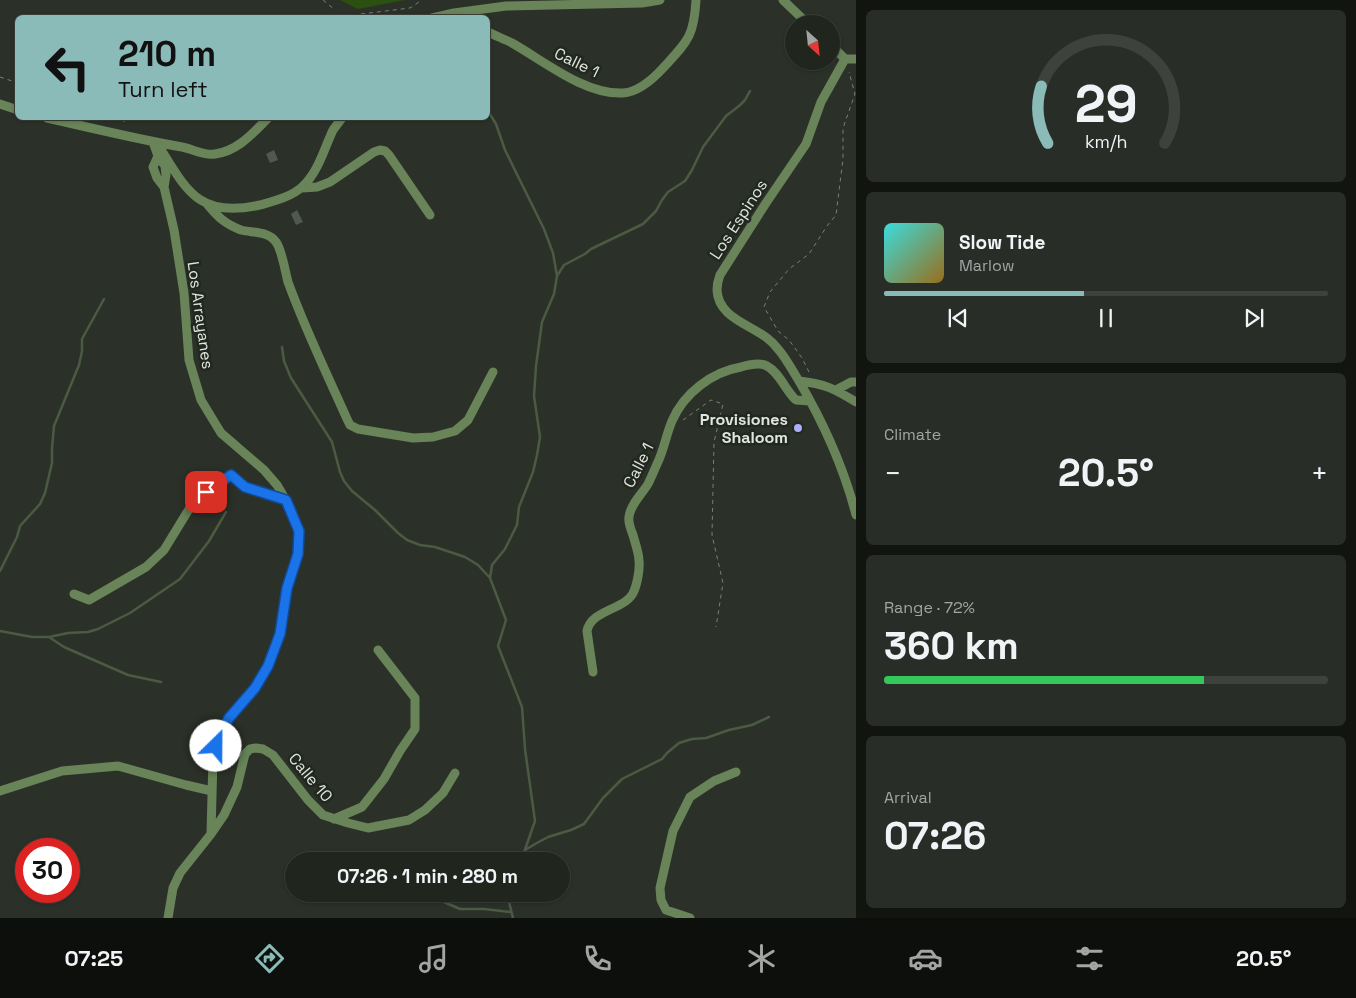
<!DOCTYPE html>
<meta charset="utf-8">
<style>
body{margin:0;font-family:"Space Grotesk",sans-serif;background:#282d27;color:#f1f3f6;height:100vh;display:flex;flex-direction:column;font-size:19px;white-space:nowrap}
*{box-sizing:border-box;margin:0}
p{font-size:16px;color:#a2a5a4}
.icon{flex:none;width:28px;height:28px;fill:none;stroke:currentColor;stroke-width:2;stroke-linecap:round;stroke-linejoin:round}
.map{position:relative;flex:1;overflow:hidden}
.drawer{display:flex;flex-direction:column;gap:10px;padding:10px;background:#121410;width:500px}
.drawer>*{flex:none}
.top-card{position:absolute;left:15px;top:15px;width:475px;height:105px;border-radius:8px;box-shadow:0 1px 4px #0004,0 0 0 1px #3d423c;background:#8bbbb9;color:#111;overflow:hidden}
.needle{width:32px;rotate:153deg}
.tools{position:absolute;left:785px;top:15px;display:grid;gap:10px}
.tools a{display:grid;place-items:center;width:55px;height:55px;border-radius:50%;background:#20251e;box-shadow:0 1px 4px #0004,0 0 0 1px #3d423c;font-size:25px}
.speed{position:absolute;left:15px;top:838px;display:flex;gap:10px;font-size:25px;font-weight:700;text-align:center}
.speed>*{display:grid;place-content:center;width:65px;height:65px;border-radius:50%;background:#20251e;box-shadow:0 1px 4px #0004,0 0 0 1px #3d423c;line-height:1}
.speed .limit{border:8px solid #d22;background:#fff;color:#111}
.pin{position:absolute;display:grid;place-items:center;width:42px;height:42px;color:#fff;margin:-21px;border-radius:10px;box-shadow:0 2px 8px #0006}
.me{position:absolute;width:55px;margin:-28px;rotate:23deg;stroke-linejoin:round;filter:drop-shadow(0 0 4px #0008)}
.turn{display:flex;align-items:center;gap:18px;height:105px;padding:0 20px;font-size:22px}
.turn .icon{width:65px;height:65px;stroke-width:2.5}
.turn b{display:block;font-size:35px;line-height:42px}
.big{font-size:38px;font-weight:800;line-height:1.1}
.drawer .card{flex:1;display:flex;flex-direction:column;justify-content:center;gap:8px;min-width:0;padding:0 18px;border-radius:8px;background:#282d27}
.drawer .dial{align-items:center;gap:0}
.dial svg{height:130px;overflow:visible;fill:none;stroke:#3d423c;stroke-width:7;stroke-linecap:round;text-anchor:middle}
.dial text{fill:#f1f3f6;stroke:none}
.song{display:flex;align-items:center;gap:15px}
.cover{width:60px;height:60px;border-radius:8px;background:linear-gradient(135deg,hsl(180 70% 55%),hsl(40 70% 35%))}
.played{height:5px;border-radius:2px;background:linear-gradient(90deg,#8bbbb9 45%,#3d423c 45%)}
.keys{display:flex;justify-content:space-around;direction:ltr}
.heat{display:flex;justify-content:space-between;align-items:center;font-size:28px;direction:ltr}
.charge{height:8px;border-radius:4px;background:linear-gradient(90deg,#34c759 72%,#3d423c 0)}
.trip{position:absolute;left:285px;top:852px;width:285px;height:50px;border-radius:25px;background:#20251e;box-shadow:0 1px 4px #0004,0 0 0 1px #3d423c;font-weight:800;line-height:50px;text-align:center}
.tabs{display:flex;height:80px;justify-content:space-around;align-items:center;background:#0d0f0c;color:#a2a5a4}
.tabs .icon{width:35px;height:35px}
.tabs .selected{color:#8bbbb9}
.tabs b{font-size:22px;color:#f1f3f6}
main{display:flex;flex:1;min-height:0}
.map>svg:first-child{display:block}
</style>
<main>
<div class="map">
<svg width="856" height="918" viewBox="0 0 856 918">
<rect width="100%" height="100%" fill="#2b3128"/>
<path fill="#2c5010" d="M340 0H405L358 9Z"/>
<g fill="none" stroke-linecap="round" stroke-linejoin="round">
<path stroke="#4c5a43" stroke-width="2.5" d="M488 111 496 124 505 150 544 229 553 253 557 276 554 294 542 322 536 366 534 396 540 437 537 455 533 472 519 507 517 525 505 549 492 565 490 578 506 620 498 646 522 707 525 749 535 821 521 861
M557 276 564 265 585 254 591 249 643 224 656 211 662 200 668 192 685 181 692 170 703 147 726 116 739 106 745 100 750 91
M282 347 284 361 291 378 332 442 340 472 344 481 352 491 375 510 398 533 407 540 420 545 435 547 465 557 478 565 490 578
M0 571 17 537 20 526 40 504 45 493 52 463V448L54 426 79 365 82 351V339L104 299
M0 631 32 637H49L68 633 88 632 98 629 130 613 180 579 209 541 226 512
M49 637 64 647 128 675 161 682
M525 850 535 844 548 837 571 830 584 824 603 798 622 779 662 759 667 753 679 743 692 739 706 738 729 730 752 725 769 717
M431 894 437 899 460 909H484L511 912
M511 894 509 902 513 918"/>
</g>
<path fill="#51584d" d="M274 150 278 160 270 163 266 154Z
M297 210 303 222 296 225 291 214Z"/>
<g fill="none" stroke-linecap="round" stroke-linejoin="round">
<path stroke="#7a7f77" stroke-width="1" stroke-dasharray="4 4" stroke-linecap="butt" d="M323 0 335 10
M361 14 410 8 422 0
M0 77 18 83
M123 118 125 126
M161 118 164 120
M809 372 802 358 789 340 778 331 764 307 770 292 789 269 809 254 827 226 836 215 843 159V128L855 94 849 72
M683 420 711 400 723 404 714 442 712 535 723 583 716 627"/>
<path stroke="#688458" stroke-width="9" d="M783 0 808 24
M432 18 454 13 506 6 642 3 660 0
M488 32C496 36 504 39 512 43 544 61 585 95 623 93 639 92 654 78 664 67 688 41 694 36 696 0
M831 45 845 59H856
M845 59 821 102 806 144 766 203 720 275C718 280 717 285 717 290 718 317 749 324 767 338 771 341 775 345 778 349 786 358 792 370 799 381 823 422 844 468 856 515
M0 104 18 110
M47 118C92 128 136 139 182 147 193 149 204 156 215 154 238 151 253 133 268 118
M153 142 158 156 165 166 166 175 164 187 174 230 184 293 189 360 201 400 221 433 264 470 277 485 290 507 299 531 298 553 287 588 280 634 268 666 255 688 229 718 219 736 213 757 211 834 180 873 173 888 168 918
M157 143C186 189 197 219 260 205 274 201 291 197 302 187 318 173 324 149 333 130 336 126 339 122 342 118
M158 156 153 167 157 178 164 187
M302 188 317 187 330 182 374 152 380 150 385 151 389 155 430 215
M208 205C218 217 225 224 241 230 253 233 268 231 276 242 282 250 285 271 288 282 305 329 327 374 347 419L350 425 358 429 413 438 433 437 455 431 468 420 493 372
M799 381C825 384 833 388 856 402
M836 390 851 382H856
M74 594 89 600 146 567 164 550 194 501 231 475 245 487 286 499
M593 672 587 631C591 609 627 610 634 591 637 584 640 569 639 561 639 553 635 543 633 535 631 530 628 523 629 517 630 505 642 494 648 484 651 478 654 471 657 464 664 450 666 435 672 421 684 393 712 372 741 367 748 365 760 362 767 366 780 373 785 390 796 400L810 401
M0 791 62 771 118 766 186 785 212 791
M334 819 362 807 384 779 400 751 415 729V698L378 650
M211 834 224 815 237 787 245 754 250 749 256 748 263 749 273 755 308 800 323 815 348 823 368 828 409 820 425 810 443 793 455 773
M690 918 666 910 661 900 660 888 673 831 690 797 714 781 736 772"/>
</g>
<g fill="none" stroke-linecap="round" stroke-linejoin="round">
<g stroke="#114b97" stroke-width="12">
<path id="route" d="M206 492 231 475 245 487 286 500 299 531 298 554 287 588 280 634 268 666 255 688 229 718 219 736 216 746"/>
</g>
<use href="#route" stroke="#1a73e8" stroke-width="9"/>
</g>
<circle fill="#afaefa" stroke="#21281e" stroke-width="2" cx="798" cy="428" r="5"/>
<g text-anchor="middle" stroke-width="5" stroke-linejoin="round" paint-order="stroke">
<g font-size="16" fill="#e2e6df" stroke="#21281e">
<text transform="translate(577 62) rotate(26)" y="6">Calle 1</text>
<text transform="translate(738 219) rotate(-57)" y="6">Los Espinos</text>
<text transform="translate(201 315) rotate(82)" y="6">Los Arrayanes</text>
<text transform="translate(638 465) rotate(-63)" y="6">Calle 1</text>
<text transform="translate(311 777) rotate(50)" y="6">Calle 10</text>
</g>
<g font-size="16" font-weight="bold" fill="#e2e6df" stroke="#21281e" text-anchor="end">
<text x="788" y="425">Provisiones<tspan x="788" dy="18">Shaloom</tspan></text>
</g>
</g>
</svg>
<div class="tools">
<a><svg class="needle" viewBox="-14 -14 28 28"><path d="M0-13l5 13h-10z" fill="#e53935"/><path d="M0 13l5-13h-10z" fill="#a2a5a4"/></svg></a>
</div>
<div class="speed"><div class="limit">30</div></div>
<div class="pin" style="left:206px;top:492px;background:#d93025"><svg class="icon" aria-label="arrive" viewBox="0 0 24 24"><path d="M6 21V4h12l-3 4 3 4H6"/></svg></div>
<svg class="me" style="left:216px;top:746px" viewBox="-20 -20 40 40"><circle r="19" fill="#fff"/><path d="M0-13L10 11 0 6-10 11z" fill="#1a73e8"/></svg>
<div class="trip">07:26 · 1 min · 280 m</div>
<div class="top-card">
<div class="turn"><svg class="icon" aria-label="left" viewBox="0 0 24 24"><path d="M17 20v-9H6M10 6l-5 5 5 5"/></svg><div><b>210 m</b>Turn left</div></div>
</div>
</div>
<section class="drawer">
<div class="card dial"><svg viewBox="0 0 100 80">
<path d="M14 69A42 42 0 1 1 86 69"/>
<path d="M14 69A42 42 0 0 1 10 34" stroke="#8bbbb9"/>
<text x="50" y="56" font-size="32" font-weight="700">29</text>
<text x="50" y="72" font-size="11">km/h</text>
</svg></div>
<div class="card">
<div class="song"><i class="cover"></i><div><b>Slow Tide</b><p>Marlow</p></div></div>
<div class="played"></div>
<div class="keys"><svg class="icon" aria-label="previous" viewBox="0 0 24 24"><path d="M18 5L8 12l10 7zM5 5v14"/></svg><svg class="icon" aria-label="pause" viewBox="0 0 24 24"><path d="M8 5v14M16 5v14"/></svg><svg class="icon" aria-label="next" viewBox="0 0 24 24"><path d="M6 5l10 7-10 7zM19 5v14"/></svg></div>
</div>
<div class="card"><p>Climate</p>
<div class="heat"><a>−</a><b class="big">20.5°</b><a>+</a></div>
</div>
<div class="card"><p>Range · 72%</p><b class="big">360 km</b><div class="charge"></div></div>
<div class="card"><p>Arrival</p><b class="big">07:26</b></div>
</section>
</main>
<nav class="tabs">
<b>07:25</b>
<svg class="icon selected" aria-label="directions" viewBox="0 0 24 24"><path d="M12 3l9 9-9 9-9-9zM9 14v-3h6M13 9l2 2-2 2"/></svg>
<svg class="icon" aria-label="music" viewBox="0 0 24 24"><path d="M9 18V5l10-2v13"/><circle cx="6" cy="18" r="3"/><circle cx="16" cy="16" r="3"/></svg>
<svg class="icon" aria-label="phone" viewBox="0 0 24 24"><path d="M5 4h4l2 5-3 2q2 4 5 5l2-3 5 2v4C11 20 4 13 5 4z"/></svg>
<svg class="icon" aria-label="climate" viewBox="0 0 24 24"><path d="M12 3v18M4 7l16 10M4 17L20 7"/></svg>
<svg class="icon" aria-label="car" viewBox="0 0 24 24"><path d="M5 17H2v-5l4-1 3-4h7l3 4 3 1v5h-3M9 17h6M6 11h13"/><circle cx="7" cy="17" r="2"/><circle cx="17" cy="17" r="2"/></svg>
<svg class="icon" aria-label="filters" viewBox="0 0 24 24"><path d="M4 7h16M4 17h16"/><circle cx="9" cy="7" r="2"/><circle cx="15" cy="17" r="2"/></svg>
<b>20.5°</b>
</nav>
